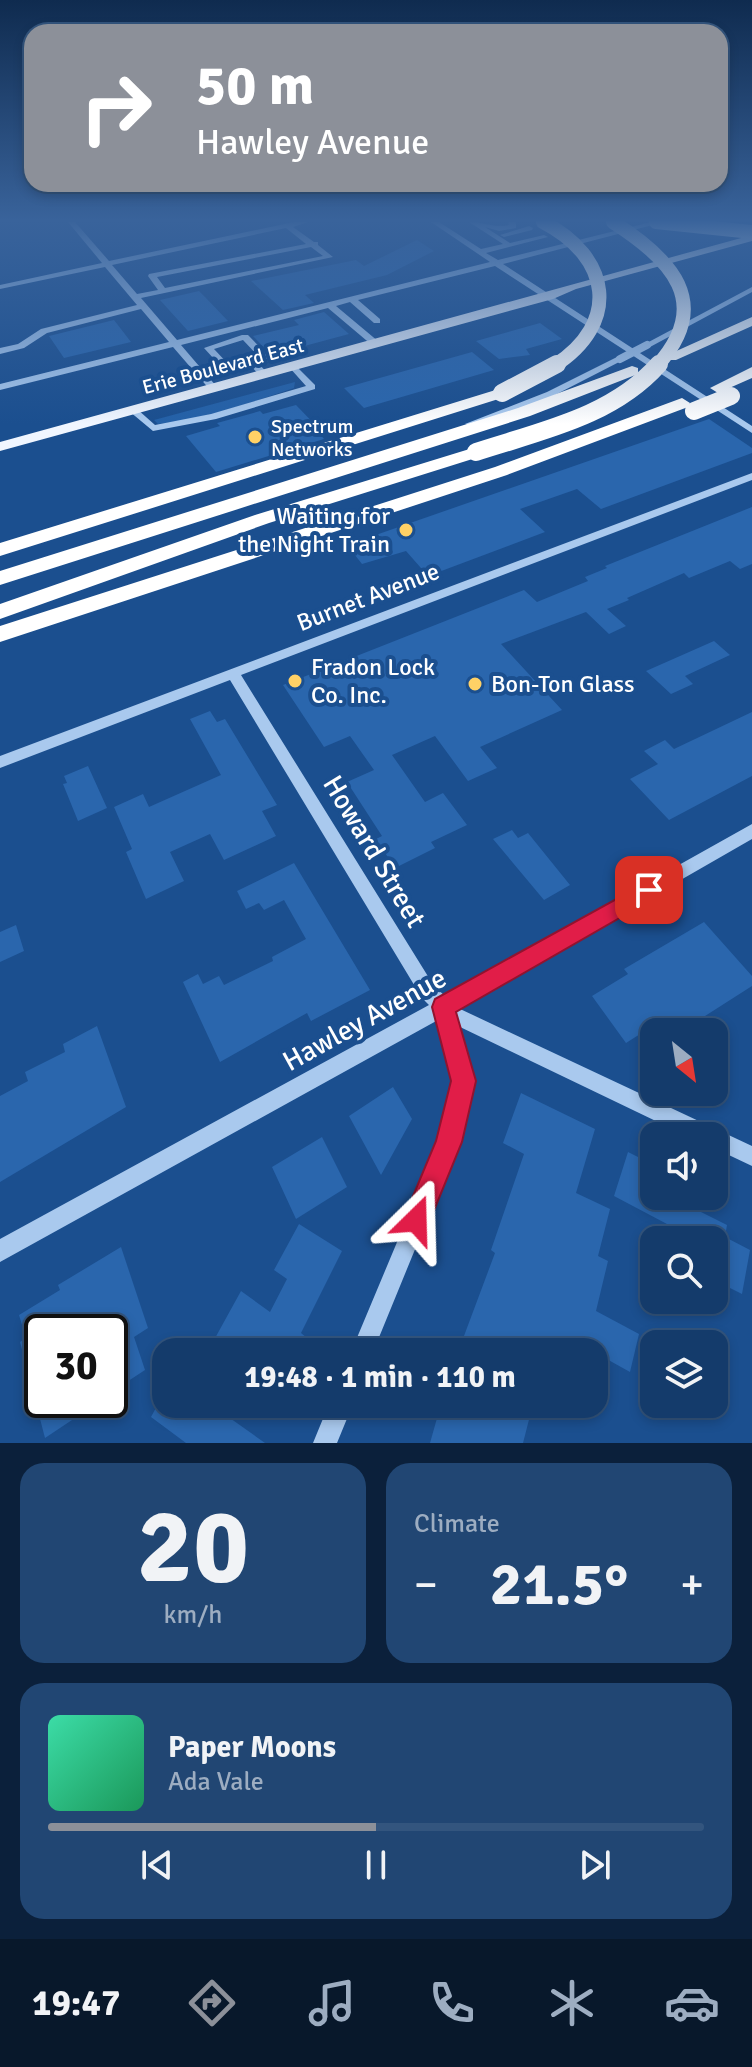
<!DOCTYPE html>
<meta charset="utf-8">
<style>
body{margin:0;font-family:Signika,sans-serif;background:#214673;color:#f1f3f6;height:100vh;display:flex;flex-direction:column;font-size:30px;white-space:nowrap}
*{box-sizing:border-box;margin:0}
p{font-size:26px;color:#9dadc1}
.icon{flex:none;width:44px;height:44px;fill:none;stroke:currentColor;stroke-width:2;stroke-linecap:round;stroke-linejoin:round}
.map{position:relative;height:1443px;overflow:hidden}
.sheet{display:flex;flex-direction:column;gap:20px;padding:20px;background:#0b203b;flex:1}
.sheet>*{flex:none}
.hud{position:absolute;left:24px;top:24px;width:704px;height:168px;border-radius:24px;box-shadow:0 4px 12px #0003,0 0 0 2px #33557e;background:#8c9099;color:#fff;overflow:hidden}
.needle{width:52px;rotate:150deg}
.fabs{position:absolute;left:640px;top:1018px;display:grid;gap:16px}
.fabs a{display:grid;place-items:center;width:88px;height:88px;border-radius:16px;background:#143b6b;box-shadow:0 4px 12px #0003,0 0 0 2px #33557e;font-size:40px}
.speed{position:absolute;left:24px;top:1314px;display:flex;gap:16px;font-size:40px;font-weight:700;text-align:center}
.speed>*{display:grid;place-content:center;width:104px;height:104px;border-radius:50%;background:#143b6b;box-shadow:0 4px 12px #0003,0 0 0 2px #33557e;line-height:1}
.speed .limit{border:4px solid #111;border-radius:12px;background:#fff;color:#111}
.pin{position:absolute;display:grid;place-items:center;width:68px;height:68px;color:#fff;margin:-34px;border-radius:16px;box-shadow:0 4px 12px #0006}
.me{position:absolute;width:88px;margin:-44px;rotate:22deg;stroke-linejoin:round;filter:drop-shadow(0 0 6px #0008)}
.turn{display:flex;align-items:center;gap:28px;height:168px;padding:0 40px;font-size:36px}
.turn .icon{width:104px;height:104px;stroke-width:2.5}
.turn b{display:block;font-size:56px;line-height:68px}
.big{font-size:60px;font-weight:800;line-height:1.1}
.sheet .widget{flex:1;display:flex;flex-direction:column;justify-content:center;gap:12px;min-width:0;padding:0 28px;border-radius:24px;background:#214673}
.sheet .dial{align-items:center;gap:0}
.dial b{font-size:104px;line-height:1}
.song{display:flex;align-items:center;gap:24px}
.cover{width:96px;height:96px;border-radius:12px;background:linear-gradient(135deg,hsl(160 70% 55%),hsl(150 70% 35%))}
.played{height:8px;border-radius:4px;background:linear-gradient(90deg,#8c9099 50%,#33557e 50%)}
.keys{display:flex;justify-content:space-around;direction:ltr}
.heat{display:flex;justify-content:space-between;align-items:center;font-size:44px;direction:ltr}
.sheet .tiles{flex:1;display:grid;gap:20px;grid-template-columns:1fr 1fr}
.widget:last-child{grid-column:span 2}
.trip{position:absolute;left:152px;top:1338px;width:456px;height:80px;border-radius:24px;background:#143b6b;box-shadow:0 4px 12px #0003,0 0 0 2px #33557e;font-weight:800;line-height:80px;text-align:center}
.tab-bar{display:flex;height:128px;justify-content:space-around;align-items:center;background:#08182b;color:#9dadc1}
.tab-bar .icon{width:56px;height:56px}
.tab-bar .on{color:#8c9099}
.tab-bar b{font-size:36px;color:#f1f3f6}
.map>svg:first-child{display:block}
</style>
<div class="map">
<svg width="752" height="1443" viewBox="0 0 752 1443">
<rect width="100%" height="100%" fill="#1b4f8f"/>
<path fill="#2461a8" d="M295 382 294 388C250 403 205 419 158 424L154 420Z"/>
<path fill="#2a66ad" d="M417 240 434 251 387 275 305 295 314 303 283 310 251 281 356 260 364 266Z
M199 291 205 297 228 321 188 331 160 300Z
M324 312 349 334 271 355 253 336 299 325 294 320Z
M114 320 131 342 64 358 49 336Z
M540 323 562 339 526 349 530 355 499 359 476 341Z
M472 352 494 370 364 408 344 388Z
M296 405 323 433 320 434 324 439 216 472 186 436 220 426 217 423 239 417 260 411 263 414Z
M709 419 752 448V453L601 509 577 489 520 509 545 532 428 576 406 551 362 564 347 545Z
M752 507V564L740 569 730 561 689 578 684 573 627 598 629 600 607 609 626 626 609 634 586 612 501 644 562 710 480 747 497 768 468 781 435 736 392 755 425 802 443 793 467 825 431 842 435 848 395 868 376 839 382 836 347 782 374 770 350 736 324 747 283 685 524 590 537 602 588 581 585 577 607 568 605 566Z
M714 641 730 655 685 676 693 684 671 694 646 671Z
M210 711 217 722 225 719 277 805 262 811 276 836 224 860 210 834 170 852 184 881 146 899 126 852 132 849 114 807 143 794 149 807 221 775 190 719Z
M752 712V776L669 820 630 779 658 764 644 751 665 740 674 749Z
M88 766 107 808 78 821 63 784 67 783 64 776Z
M512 830 518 838 528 833 570 885 544 900 493 839Z
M294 863 370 990 311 1021 307 1013 220 1062 183 982 198 974 203 984 219 976 224 985 273 961 272 957 306 939 284 900 264 910 259 903 246 909 237 891Z
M704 922 752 976V986L680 1032H650L648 1029 626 1043 592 996 628 974 624 969Z
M16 925 24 951 0 962V932Z
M97 1026 126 1107 0 1182V1096L28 1081 25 1072 65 1052 63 1044Z
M393 1087 412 1119 381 1175 349 1116Z
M521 1093 595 1129 576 1193 610 1209 598 1256 608 1261 596 1311 639 1334 630 1372 594 1352H458L495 1253 491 1250 524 1154 503 1143Z
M322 1137 347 1187 296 1219 272 1167Z
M628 1152 654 1165V1196H682L681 1202 727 1225 725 1237 750 1250 742 1294 714 1280V1240H682L684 1233 614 1196Z
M299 1224 342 1251 301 1333 307 1338 300 1352H230L214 1340 241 1291 270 1312 287 1279 274 1270Z
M121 1247 148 1328 134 1337 145 1370 110 1393V1332H42V1400H102L45 1438 20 1342 26 1338 19 1315 60 1290 58 1285Z
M158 1404H210L265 1443H186L151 1417Z
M441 1404H533L523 1443H430Z"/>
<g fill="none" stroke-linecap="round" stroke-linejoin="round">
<path fill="#a9c9ee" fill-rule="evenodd" d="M68 222H75L109 261 294 222H308L293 227 314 242H318V245L333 257 141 298 177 340 490 262 431 222H439L481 249 503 244 469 222C482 222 495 228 509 225L508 222H516V228L499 231 485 227 510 243 544 235 548 237 486 253 498 260 651 222H664L503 264 752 426V433L495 266 358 300 380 319V323H374L350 302 336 306 379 342V346H373L328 308 181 345 217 387V391H211L173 347 0 390V384L169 342 141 309 47 333 24 348 0 354V348L18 344 41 329 137 305 105 267 0 289V285L102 263ZM286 228 306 244 149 274 148 276 158 290 137 294 112 265ZM311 247 323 256 165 288 157 277Z
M529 226 533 228 532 230 504 237 500 235Z
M752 287V292L650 347 643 345Z
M242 335H248L272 360 259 364 269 375 267 377H261L251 366 225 371 204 348ZM243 340 261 359 230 366 214 349Z
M617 357 625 359 553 396 474 426 465 424 547 392Z
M294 364 315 385V389L216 419 153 431 129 411 137 409 155 425 211 414 306 386 289 367Z
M752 473V480L241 675 434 986 445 996 752 824V839L458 1008 752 1146V1166L714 1148V1136H687L458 1026 473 1081 459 1142 373 1352H351L439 1142 455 1081 438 1020 0 1262V1239L429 1005 422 998 230 680 0 768V756Z
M329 1404H353L337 1443H313Z"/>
<path fill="#f0f6ff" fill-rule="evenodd" d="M752 235V241L576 289 553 299 0 451V442Z"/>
<path fill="#fff" fill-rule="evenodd" d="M752 317V326L676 360H666L663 357Z
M632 366 638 368V374L530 416 0 585V571L518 408Z
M752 367V378L718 393 710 388Z
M502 388 508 390V396L0 556V543Z
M682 398 690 403 688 407 507 475 0 642V626L495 467Z
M476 447 485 452 482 456 269 523 0 619V604L255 515Z"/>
<path stroke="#a9c9ee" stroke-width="8" d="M620 359 647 345"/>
<path stroke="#fff" stroke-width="14" d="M543 222C611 257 621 323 554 366
M613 222C671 259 714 303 657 366
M656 222 752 232"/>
<path stroke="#fff" stroke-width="18" d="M502 393 557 364
M694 411 731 396
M476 452C540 431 612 417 659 364"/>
</g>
<linearGradient id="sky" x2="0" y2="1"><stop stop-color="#0f2b4f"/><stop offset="0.52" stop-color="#39639b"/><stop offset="1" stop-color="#39639b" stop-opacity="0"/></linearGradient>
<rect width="752" height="424" fill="url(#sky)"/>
<path fill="#e11d48" stroke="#92132f" stroke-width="2" d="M649 881 656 883 660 890 656 897 456 1012 476 1081 462 1142 426 1230 416 1234 407 1230 403 1220 436 1141 451 1081 432 1007 435 999Z"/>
<g fill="#ffd166" stroke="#1b4f8f" stroke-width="3">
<circle cx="255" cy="437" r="8"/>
<circle cx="406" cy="530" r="8"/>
<circle cx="295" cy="681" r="8"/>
<circle cx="475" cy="684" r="8"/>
</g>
<g text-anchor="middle" stroke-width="8" stroke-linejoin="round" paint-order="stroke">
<g font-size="20" fill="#fff" stroke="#1b4f8f">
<text transform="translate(223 366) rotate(-15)" y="7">Erie Boulevard East</text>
</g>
<g font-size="20" fill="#fff" stroke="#1b4f8f" text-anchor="start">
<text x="271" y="433">Spectrum<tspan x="271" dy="23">Networks</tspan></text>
</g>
<g font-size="24" fill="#fff" stroke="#1b4f8f" text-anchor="start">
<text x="390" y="524" text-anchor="end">Waiting for<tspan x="390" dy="28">the Night Train</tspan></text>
<text x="311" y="675">Fradon Lock<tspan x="311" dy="28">Co. Inc.</tspan></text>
<text x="491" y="692">Bon-Ton Glass</text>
</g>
<g font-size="24" fill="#fff" stroke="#1b4f8f">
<text transform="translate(368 597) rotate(-21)" y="8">Burnet Avenue</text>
</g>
<g font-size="28" fill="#fff" stroke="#1b4f8f">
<text transform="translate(375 851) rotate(59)" y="10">Howard Street</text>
<text transform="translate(364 1019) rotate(-29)" y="10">Hawley Avenue</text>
</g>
</g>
</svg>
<div class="fabs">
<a><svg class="needle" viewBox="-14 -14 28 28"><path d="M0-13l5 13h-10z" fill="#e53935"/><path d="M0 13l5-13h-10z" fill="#9dadc1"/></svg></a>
<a><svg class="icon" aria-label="sound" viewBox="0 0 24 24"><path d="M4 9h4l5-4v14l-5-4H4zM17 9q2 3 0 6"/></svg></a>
<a><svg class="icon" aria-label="search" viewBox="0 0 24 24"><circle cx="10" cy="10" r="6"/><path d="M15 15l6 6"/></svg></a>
<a><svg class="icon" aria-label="layers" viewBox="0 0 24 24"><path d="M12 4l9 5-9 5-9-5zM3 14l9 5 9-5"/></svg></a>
</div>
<div class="speed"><div class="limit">30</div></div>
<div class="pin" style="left:649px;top:890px;background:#d93025"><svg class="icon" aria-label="arrive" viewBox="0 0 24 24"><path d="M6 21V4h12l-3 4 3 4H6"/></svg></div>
<svg class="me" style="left:416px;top:1220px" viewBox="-20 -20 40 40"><path d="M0-17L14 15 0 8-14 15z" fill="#e11d48" stroke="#fff" stroke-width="4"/></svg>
<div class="trip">19:48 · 1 min · 110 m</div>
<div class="hud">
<div class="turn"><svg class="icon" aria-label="right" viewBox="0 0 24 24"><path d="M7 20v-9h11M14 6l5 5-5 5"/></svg><div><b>50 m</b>Hawley Avenue</div></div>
</div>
</div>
<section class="sheet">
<div class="tiles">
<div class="widget dial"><b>20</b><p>km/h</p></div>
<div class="widget"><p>Climate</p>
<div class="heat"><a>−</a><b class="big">21.5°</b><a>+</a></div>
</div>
<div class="widget">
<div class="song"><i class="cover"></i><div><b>Paper Moons</b><p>Ada Vale</p></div></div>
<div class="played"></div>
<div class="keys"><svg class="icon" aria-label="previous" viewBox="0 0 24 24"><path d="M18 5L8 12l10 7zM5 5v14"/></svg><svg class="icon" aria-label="pause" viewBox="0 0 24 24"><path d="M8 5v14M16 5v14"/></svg><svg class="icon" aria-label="next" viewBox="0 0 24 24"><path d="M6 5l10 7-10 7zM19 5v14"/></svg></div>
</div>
</div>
</section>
<nav class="tab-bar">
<b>19:47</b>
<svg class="icon on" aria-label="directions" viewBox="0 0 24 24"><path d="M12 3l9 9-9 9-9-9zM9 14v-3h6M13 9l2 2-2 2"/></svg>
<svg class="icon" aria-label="music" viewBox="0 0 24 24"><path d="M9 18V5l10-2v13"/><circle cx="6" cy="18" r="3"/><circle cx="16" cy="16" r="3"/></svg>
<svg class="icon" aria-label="phone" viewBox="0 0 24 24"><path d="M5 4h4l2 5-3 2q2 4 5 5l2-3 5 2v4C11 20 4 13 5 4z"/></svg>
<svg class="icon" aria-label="climate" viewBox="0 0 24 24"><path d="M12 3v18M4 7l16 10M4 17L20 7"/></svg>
<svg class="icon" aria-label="car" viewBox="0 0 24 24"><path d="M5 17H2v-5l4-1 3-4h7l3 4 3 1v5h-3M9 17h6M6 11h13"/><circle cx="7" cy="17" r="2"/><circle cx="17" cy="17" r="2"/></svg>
</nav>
